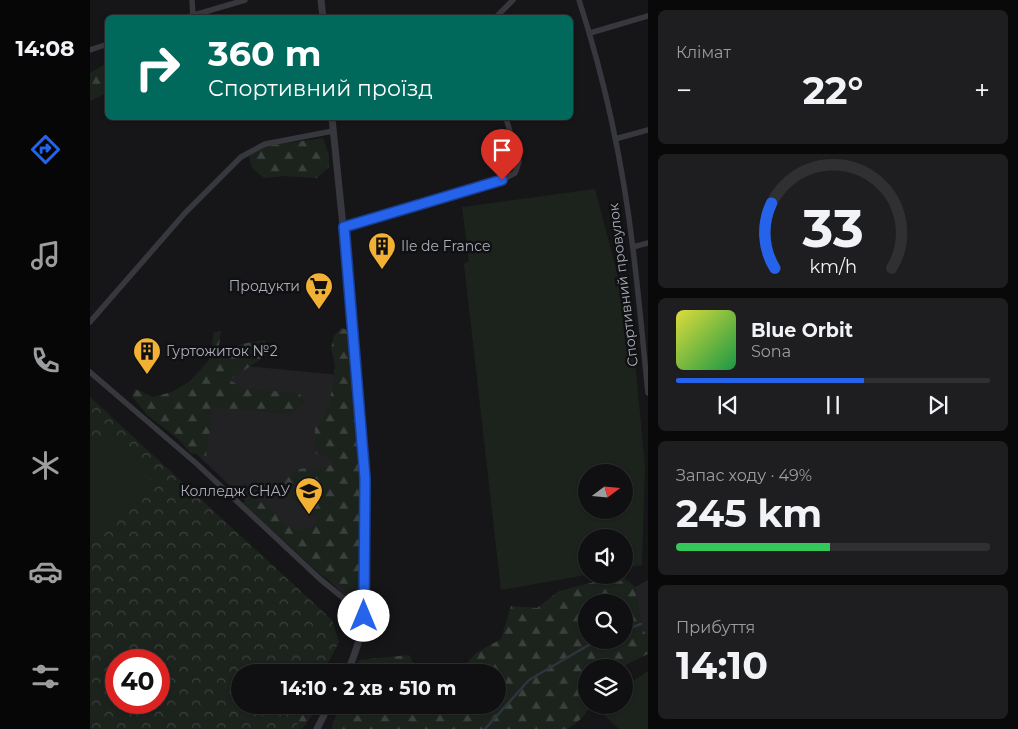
<!DOCTYPE html>
<html lang="uk">
<meta charset="utf-8">
<style>
body{margin:0;font-family:Montserrat,sans-serif;background:#1e1e20;color:#f1f3f6;height:100vh;display:flex;flex-direction:column;font-size:19px;white-space:nowrap}
*{box-sizing:border-box;margin:0}
p{font-size:16px;color:#9c9d9f}
.icon{flex:none;width:28px;height:28px;fill:none;stroke:currentColor;stroke-width:2;stroke-linecap:round;stroke-linejoin:round}
.map{position:relative;flex:1;overflow:hidden}
.sheet{display:flex;flex-direction:column;gap:10px;padding:10px;background:#09090a;width:370px}
.sheet>*{flex:none}
.guide{position:absolute;left:15px;top:15px;width:468px;height:105px;border-radius:8px;box-shadow:0 1px 4px #0004,0 0 0 1px #303032;background:#00695c;color:#fff;overflow:hidden}
.needle{width:32px;rotate:74deg}
.tools{position:absolute;left:488px;top:464px;display:grid;gap:10px}
.tools a{display:grid;place-items:center;width:55px;height:55px;border-radius:50%;background:#101012;box-shadow:0 1px 4px #0004,0 0 0 1px #303032;font-size:25px}
.speed{position:absolute;left:15px;top:649px;display:flex;gap:10px;font-size:25px;font-weight:700;text-align:center}
.speed>*{display:grid;place-content:center;width:65px;height:65px;border-radius:50%;background:#101012;box-shadow:0 1px 4px #0004,0 0 0 1px #303032;line-height:1}
.speed .limit{border:8px solid #d22;background:#fff;color:#111}
.pin{position:absolute;display:grid;place-items:center;width:42px;height:42px;color:#fff;margin:-51px -21px;border-radius:50% 50% 50% 0;rotate:-45deg;box-shadow:0 0 5px #0007}
.pin .icon{rotate:45deg}
.me{position:absolute;width:55px;margin:-28px;rotate:0deg;stroke-linejoin:round;filter:drop-shadow(0 0 4px #0008)}
.turn{display:flex;align-items:center;gap:18px;height:105px;padding:0 20px;font-size:22px}
.turn .icon{width:65px;height:65px;stroke-width:2.5}
.turn b{display:block;font-size:35px;line-height:42px}
.big{font-size:38px;font-weight:700;line-height:1.1}
.sheet .widget{flex:1;display:flex;flex-direction:column;justify-content:center;gap:8px;min-width:0;padding:0 18px;border-radius:8px;background:#1e1e20}
.sheet .dial{align-items:center;gap:0}
.dial svg{height:130px;overflow:visible;fill:none;stroke:#303032;stroke-width:7;stroke-linecap:round;text-anchor:middle}
.dial text{fill:#f1f3f6;stroke:none}
.song{display:flex;align-items:center;gap:15px}
.cover{width:60px;height:60px;border-radius:8px;background:linear-gradient(135deg,hsl(60 70% 55%),hsl(140 70% 35%))}
.played{height:5px;border-radius:2px;background:linear-gradient(90deg,#2563eb 60%,#303032 60%)}
.keys{display:flex;justify-content:space-around;direction:ltr}
.heat{display:flex;justify-content:space-between;align-items:center;font-size:28px;direction:ltr}
.charge{height:8px;border-radius:4px;background:linear-gradient(90deg,#34c759 49%,#303032 0)}
.trip{position:absolute;left:141px;top:664px;width:275px;height:50px;border-radius:25px;background:#101012;box-shadow:0 1px 4px #0004,0 0 0 1px #303032;font-weight:700;line-height:50px;text-align:center}
main{display:flex;flex:1;min-height:0}
.dock{display:flex;flex-direction:column;width:90px;justify-content:space-around;align-items:center;background:#060607;color:#9c9d9f}
.dock .icon{width:35px;height:35px}
.dock .current{color:#2563eb}
.dock b{font-size:22px;color:#f1f3f6}
.map>svg:first-child{display:block}
</style>
<main>
<nav class="dock">
<b>14:08</b>
<svg class="icon current" aria-label="directions" viewBox="0 0 24 24"><path d="M12 3l9 9-9 9-9-9zM9 14v-3h6M13 9l2 2-2 2"/></svg>
<svg class="icon" aria-label="music" viewBox="0 0 24 24"><path d="M9 18V5l10-2v13"/><circle cx="6" cy="18" r="3"/><circle cx="16" cy="16" r="3"/></svg>
<svg class="icon" aria-label="phone" viewBox="0 0 24 24"><path d="M5 4h4l2 5-3 2q2 4 5 5l2-3 5 2v4C11 20 4 13 5 4z"/></svg>
<svg class="icon" aria-label="climate" viewBox="0 0 24 24"><path d="M12 3v18M4 7l16 10M4 17L20 7"/></svg>
<svg class="icon" aria-label="car" viewBox="0 0 24 24"><path d="M5 17H2v-5l4-1 3-4h7l3 4 3 1v5h-3M9 17h6M6 11h13"/><circle cx="7" cy="17" r="2"/><circle cx="17" cy="17" r="2"/></svg>
<svg class="icon" aria-label="filters" viewBox="0 0 24 24"><path d="M4 7h16M4 17h16"/><circle cx="9" cy="7" r="2"/><circle cx="15" cy="17" r="2"/></svg>
</nav>
<div class="map">
<svg width="558" height="729" viewBox="0 0 558 729">
<defs>
<pattern id="forest-firs" width="22" height="20" patternUnits="userSpaceOnUse" patternTransform="scale(1.25)"><rect width="22" height="20" fill="#1c231d"/><path d="M5 1l3.5 6h-7zM16 11l3.5 6h-7z" fill="#3a403c"/></pattern>
<pattern id="park-crowns" width="20" height="18" patternUnits="userSpaceOnUse" patternTransform="scale(1.25)"><rect width="20" height="18" fill="#1c231d"/><path d="M2 6a3 3 0 1 1 6 0M12 15a3 3 0 1 1 6 0" fill="none" stroke="#3a403c"/></pattern>
</defs>
<rect width="100%" height="100%" fill="#161618"/>
<path fill="#222225" d="M124 363 260 376 272 612 70 419Z
M558 580V640L551 624 545 587Z"/>
<path fill="url(#forest-firs)" fill-rule="evenodd" d="M17 63V93L0 101V73Z
M233 138 239 155V167L227 178 194 176 174 178 162 168 159 156 176 146Z
M251 328 258 330 274 501 272 612 252 587 231 575 153 503 159 498C167 500 176 505 183 511 191 517 196 527 207 530 215 531 223 526 229 522L201 498 192 484C197 478 202 473 208 470 221 465 230 474 243 463L233 455 225 453V428L233 418 240 401 245 365 241 348 244 336Z
M131 331 128 352 137 351 151 344 175 340 178 354 140 380 154 389 209 393 216 403 201 413 189 414 169 411 123 408 116 456 101 453 86 437 57 415 42 396 45 389 63 397 82 392 100 381 119 360 124 332Z
M531 575 545 587 551 624 558 640V654L531 667 496 668V705H501L492 718 478 729H241L250 705H408V672H369L386 653 411 639 421 606 447 608 469 591ZM534 602V640H496V602Z
M319 655 328 672H263L269 660Z
M204 705H230L212 729H182Z"/>
<path fill="url(#park-crowns)" fill-rule="evenodd" d="M0 397 242 620 249 642 233 672H150V705H217L205 729H0ZM26 660H69V702H26Z"/>
<path fill="#1c231d" fill-rule="evenodd" d="M505 189 542 330 555 466 552 565 534 568V538H496V575L411 590 374 264 379 261 372 207ZM496 472H534V510H496Z
M22 433 65 474 0 541V456Z
M558 671V729H529L514 715 522 705H534V691L543 681Z"/>
<g fill="none" stroke-linecap="round" stroke-linejoin="round">
<path stroke="#2c353c" stroke-width="2.5" d="M534 630 551 624
M395 729 439 680 497 646 512 640"/>
<path stroke="#37383d" stroke-width="5.5" d="M102 0 103 15
M489 0C515 80 533 165 543 249 549 297 553 345 558 393
M94 18 155 0
M405 18 423 0
M500 33 558 16
M0 50 18 44
M525 139 558 130
M254 227 412 180 425 173 429 162 416 118
M543 247 558 243
M0 322 95 213 151 157 175 144 243 131
M0 372 107 464 230 579 274 615"/>
<path stroke="#37383d" stroke-width="7" d="M231 0 233 18
M242 118 261 305 275 478 274 615C271 636 266 654 257 672
M227 729 239 705"/>
</g>
<g fill="none" stroke-linecap="round" stroke-linejoin="round">
<g stroke="#184099" stroke-width="12">
<path id="route" d="M274 616 275 478 254 227 412 180"/>
</g>
<use href="#route" stroke="#2563eb" stroke-width="9"/>
</g>
<defs>
<g id="building-pin" transform="scale(1.4375)"><path d="M0 17L-7.5 6A9.5 9.5 0 1 1 7.5 6Z" fill="#f2b134" stroke="#111113"/><path d="M-4-6H4V6H1V3H-1V6H-4ZM-2.5-4.3h1.7v1.8h-1.7ZM.8-4.3h1.7v1.8H.8ZM-2.5-1h1.7V.8h-1.7ZM.8-1h1.7V.8H.8Z" fill="#111"/></g>
<g id="supermarket-pin" transform="scale(1.4375)"><path d="M0 17L-7.5 6A9.5 9.5 0 1 1 7.5 6Z" fill="#f2b134" stroke="#111113"/><path d="M-6-5.5h2.5l.6 2H6L4.5 2H-2.5L-4.4-4H-6ZM-1.5 3.2a1.3 1.3 0 1 0 .1 0ZM3 3.2a1.3 1.3 0 1 0 .1 0Z" fill="#111"/></g>
<g id="university-pin" transform="scale(1.4375)"><path d="M0 17L-7.5 6A9.5 9.5 0 1 1 7.5 6Z" fill="#f2b134" stroke="#111113"/><path d="M0-5L7-2L0 1L-7-2ZM-4 1L0 2.5L4 1V4Q0 6-4 4Z" fill="#111"/></g>
</defs>
<g fill-rule="evenodd">
<use href="#building-pin" x="292" y="246"/>
<use href="#supermarket-pin" x="229" y="286"/>
<use href="#building-pin" x="57" y="351"/>
<use href="#university-pin" x="219" y="491"/>
</g>
<g text-anchor="middle" stroke-width="5" stroke-linejoin="round" paint-order="stroke">
<g font-size="14" fill="#a8adb8" stroke="#111113" text-anchor="start">
<text x="311" y="251">Ile de France</text>
<text x="210" y="291" text-anchor="end">Продукти</text>
<text x="76" y="356">Гуртожиток №2</text>
<text x="200" y="496" text-anchor="end">Колледж СНАУ</text>
</g>
<g font-size="14" fill="#a8adb8" stroke="#111113">
<text transform="translate(533 285) rotate(-97)" y="5">Спортивний провулок</text>
</g>
</g>
</svg>
<div class="tools">
<a><svg class="needle" viewBox="-14 -14 28 28"><path d="M0-13l5 13h-10z" fill="#e53935"/><path d="M0 13l5-13h-10z" fill="#9c9d9f"/></svg></a>
<a><svg class="icon" aria-label="sound" viewBox="0 0 24 24"><path d="M4 9h4l5-4v14l-5-4H4zM17 9q2 3 0 6"/></svg></a>
<a><svg class="icon" aria-label="search" viewBox="0 0 24 24"><circle cx="10" cy="10" r="6"/><path d="M15 15l6 6"/></svg></a>
<a><svg class="icon" aria-label="layers" viewBox="0 0 24 24"><path d="M12 4l9 5-9 5-9-5zM3 14l9 5 9-5"/></svg></a>
</div>
<div class="speed"><div class="limit">40</div></div>
<div class="pin" style="left:412px;top:180px;background:#d93025"><svg class="icon" aria-label="arrive" viewBox="0 0 24 24"><path d="M6 21V4h12l-3 4 3 4H6"/></svg></div>
<svg class="me" style="left:274px;top:616px" viewBox="-20 -20 40 40"><circle r="19" fill="#fff"/><path d="M0-13L10 11 0 6-10 11z" fill="#2563eb"/></svg>
<div class="trip">14:10 · 2 хв · 510 m</div>
<div class="guide">
<div class="turn"><svg class="icon" aria-label="right" viewBox="0 0 24 24"><path d="M7 20v-9h11M14 6l5 5-5 5"/></svg><div><b>360 m</b>Спортивний проїзд</div></div>
</div>
</div>
<section class="sheet">
<div class="widget"><p>Клімат</p>
<div class="heat"><a>−</a><b class="big">22°</b><a>+</a></div>
</div>
<div class="widget dial"><svg viewBox="0 0 100 80">
<path d="M14 69A42 42 0 1 1 86 69"/>
<path d="M14 69A42 42 0 0 1 12 29" stroke="#2563eb"/>
<text x="50" y="56" font-size="32" font-weight="700">33</text>
<text x="50" y="72" font-size="11">km/h</text>
</svg></div>
<div class="widget">
<div class="song"><i class="cover"></i><div><b>Blue Orbit</b><p>Sona</p></div></div>
<div class="played"></div>
<div class="keys"><svg class="icon" aria-label="previous" viewBox="0 0 24 24"><path d="M18 5L8 12l10 7zM5 5v14"/></svg><svg class="icon" aria-label="pause" viewBox="0 0 24 24"><path d="M8 5v14M16 5v14"/></svg><svg class="icon" aria-label="next" viewBox="0 0 24 24"><path d="M6 5l10 7-10 7zM19 5v14"/></svg></div>
</div>
<div class="widget"><p>Запас ходу · 49%</p><b class="big">245 km</b><div class="charge"></div></div>
<div class="widget"><p>Прибуття</p><b class="big">14:10</b></div>
</section>
</main>
